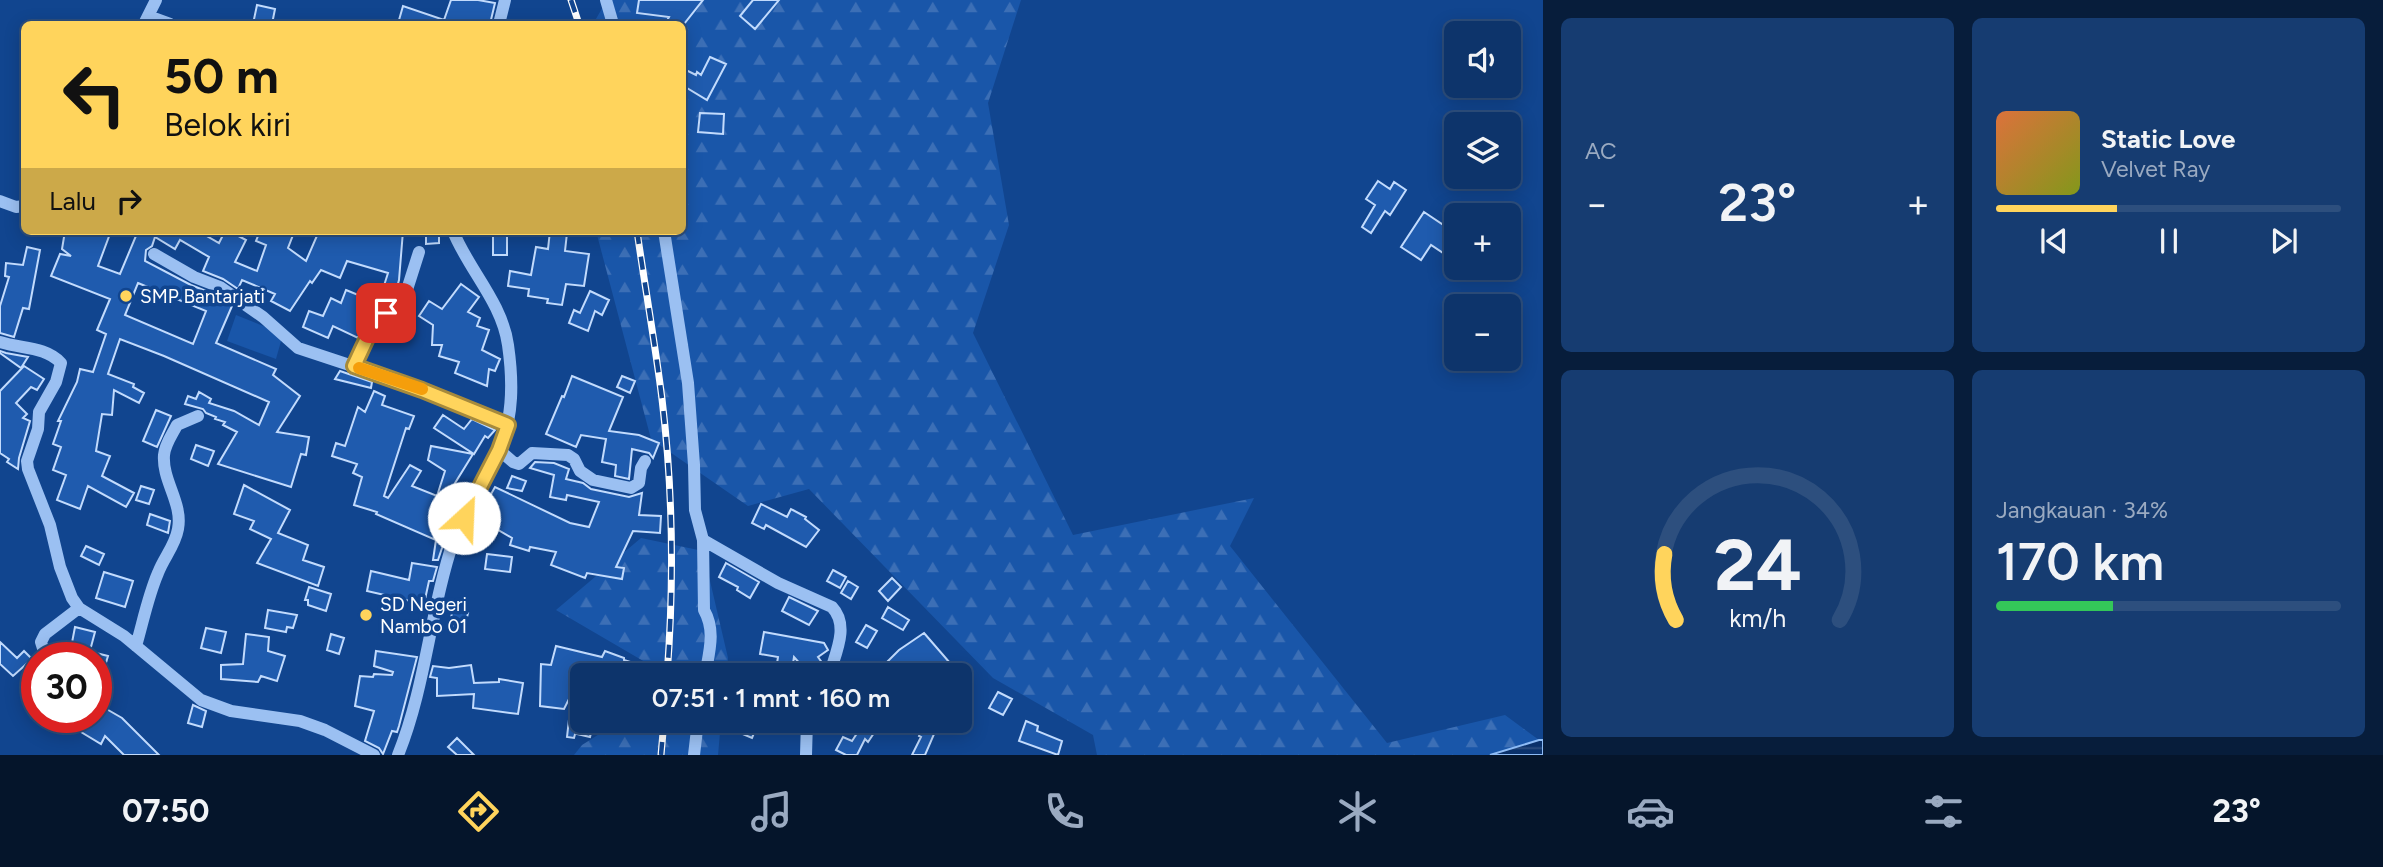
<!DOCTYPE html>
<html lang="id">
<meta charset="utf-8">
<style>
body{margin:0;font-family:Figtree,sans-serif;background:#163c71;color:#f1f3f6;height:100vh;display:flex;flex-direction:column;font-size:26px;white-space:nowrap}
*{box-sizing:border-box;margin:0}
p{font-size:23px;color:#9aaac1}
.icon{flex:none;width:38px;height:38px;fill:none;stroke:currentColor;stroke-width:2;stroke-linecap:round;stroke-linejoin:round}
.map{position:relative;flex:1;overflow:hidden}
.sheet{display:flex;flex-direction:column;gap:18px;padding:18px;background:#071d3b;width:840px}
.sheet>*{flex:none}
.guide{position:absolute;left:21px;top:21px;width:665px;height:214px;border-radius:10px;box-shadow:0 4px 18px #0003,0 0 0 2px #2d4f7e;background:#ffd45c;color:#111;overflow:hidden}
.controls{position:absolute;left:1444px;top:21px;display:grid;gap:14px}
.controls a{display:grid;place-items:center;width:77px;height:77px;border-radius:10px;background:#0d346b;box-shadow:0 4px 18px #0003,0 0 0 2px #2d4f7e;font-size:35px}
.speed{position:absolute;left:21px;top:642px;display:flex;gap:14px;font-size:35px;font-weight:700;text-align:center}
.speed>*{display:grid;place-content:center;width:91px;height:91px;border-radius:50%;background:#0d346b;box-shadow:0 4px 18px #0003,0 0 0 2px #2d4f7e;line-height:1}
.speed .limit{border:10px solid #d22;background:#fff;color:#111}
.pin{position:absolute;display:grid;place-items:center;width:60px;height:60px;color:#fff;margin:-30px;border-radius:14px;box-shadow:0 4px 10px #0006}
.me{position:absolute;width:77px;margin:-38px;rotate:25deg;stroke-linejoin:round;filter:drop-shadow(0 0 5px #0008)}
.turn{display:flex;align-items:center;gap:24px;height:147px;padding:0 28px;font-size:32px}
.turn .icon{width:91px;height:91px;stroke-width:2.5}
.turn b{display:block;font-size:49px;line-height:60px}
.then{display:flex;align-items:center;height:66px;padding:0 28px;background:#0003;gap:14px;font-size:26px}
.big{font-size:52px;font-weight:600;line-height:1.1}
.sheet .card{flex:1;display:flex;flex-direction:column;justify-content:center;gap:10px;min-width:0;padding:0 24px;border-radius:10px;background:#163c71}
.sheet .dial{align-items:center;gap:0}
.dial svg{height:182px;overflow:visible;fill:none;stroke:#2d4f7e;stroke-width:7;stroke-linecap:round;text-anchor:middle}
.dial text{fill:#f1f3f6;stroke:none}
.song{display:flex;align-items:center;gap:21px}
.cover{width:84px;height:84px;border-radius:10px;background:linear-gradient(135deg,hsl(20 70% 55%),hsl(70 70% 35%))}
.played{height:7px;border-radius:4px;background:linear-gradient(90deg,#ffd45c 35%,#2d4f7e 35%)}
.keys{display:flex;justify-content:space-around;direction:ltr}
.heat{display:flex;justify-content:space-between;align-items:center;font-size:38px;direction:ltr}
.charge{height:10px;border-radius:5px;background:linear-gradient(90deg,#34c759 34%,#2d4f7e 0)}
.sheet .tiles{flex:1;display:grid;gap:18px;grid-template-columns:repeat(2,1fr)}
.trip{position:absolute;left:570px;top:663px;width:402px;height:70px;border-radius:10px;background:#0d346b;box-shadow:0 4px 18px #0003,0 0 0 2px #2d4f7e;font-weight:600;line-height:70px;text-align:center}
.tab-bar{display:flex;height:112px;justify-content:space-around;align-items:center;background:#05152b;color:#9aaac1}
.tab-bar .icon{width:49px;height:49px}
.tab-bar .active{color:#ffd45c}
.tab-bar b{font-size:32px;color:#f1f3f6}
main{display:flex;flex:1;min-height:0}
.map>svg:first-child{display:block}
</style>
<main>
<div class="map">
<svg width="1543" height="755" viewBox="0 0 1543 755">
<defs>
<pattern id="forest-firs" width="22" height="20" patternUnits="userSpaceOnUse" patternTransform="scale(1.75)"><rect width="22" height="20" fill="#1956a9"/><path d="M5 1l3.5 6h-7zM16 11l3.5 6h-7z" fill="#3c6fb6"/></pattern>
<pattern id="water-rules" width="6" height="5" patternUnits="userSpaceOnUse" patternTransform="scale(1.75)"><rect width="6" height="5" fill="#0a316b"/><path d="M0 2.5h6" fill="none" stroke="#2f5081"/></pattern>
</defs>
<rect width="100%" height="100%" fill="#11458f"/>
<path fill="url(#forest-firs)" d="M607 0H1021L988 103 1009 225 973 333 1073 535 1254 498 1230 546 1387 743 1505 715 1539 740 1490 755H1097L1093 735 993 678 809 489 748 506 651 439 596 231H682V24H593Z
M641 538 703 551 728 658 726 675H647L645 662 556 610Z
M620 721H721L718 755H574L582 745Z"/>
<path fill="#1956a9" d="M236 315 283 334 276 359 227 341Z"/>
<path fill="url(#water-rules)" stroke="#8dbbf5" stroke-width="2" d="M1539 740H1543V755H1490Z"/>
<path fill="#1f5bae" stroke="#c2dbfd" stroke-width="2" fill-rule="evenodd" d="M451 0H478L495 3 490 24H400L402 21 399 20 403 6 444 20Z
M639 0H703L684 24H665L669 17 637 13Z
M753 0H779L755 29 740 16Z
M257 5 275 9 272 24H253Z
M710 57 726 64 707 100 682 85V68L696 75 697 72 701 75Z
M700 113 724 114 723 134 698 132Z
M1378 181 1390 189 1394 182 1406 190 1390 215 1385 211 1371 233 1362 227 1375 205 1366 199Z
M1424 212 1448 228 1456 216V253L1452 259 1431 245 1421 260 1401 247Z
M65 231H111L98 266 120 274 138 231H198L219 243 225 231H229L246 240 235 262 257 271 266 245 256 241 260 231H284L293 235 288 248 306 261 319 231H403L399 280 395 294 391 298 381 295 388 273 347 261 340 278 321 270 312 283 310 281 290 311 271 301 275 294 242 280 238 289 223 279 203 271 209 257 180 240 175 249 155 237 152 246 146 250 145 261 191 285 216 295 232 306 216 343 276 369 273 375 300 396 277 432 309 437 306 455 301 454 291 487 218 464 237 432 223 425 225 422 215 419 216 417 206 413 203 409 185 404 188 396 196 399 199 392 211 399 209 403 234 411 259 425 269 402 164 356 120 339 108 374 134 384 133 387 144 393 139 403 114 390 112 415 102 414 96 451 110 456 102 476 134 493 126 507 88 486 80 509 57 500 66 475 53 470 61 447 53 444 61 421H58L77 382 80 369 93 372 106 334 97 330 110 299 51 276 60 254 71 256 62 249ZM138 283 206 311 193 344 125 315Z
M426 231H439V243L426 244Z
M550 231 567 233 565 251 589 254 584 286 566 284 562 305 547 303 548 299 528 296 529 289 508 286 510 271 531 275 536 247 548 249Z
M493 234H507V255H493Z
M27 247 40 250 29 309 23 308 14 337 0 333V306L9 277 5 276 6 263 23 265Z
M461 284 479 297 468 312 480 318 477 326 489 330 482 350 500 359 495 371 489 369 487 386 455 373 459 362 439 356 442 345H432L433 325 419 316 429 301 442 309Z
M346 290 368 299 358 326 362 328 358 338 333 326 328 338 303 327 309 311 323 316 331 298 341 303Z
M590 291 609 300 602 315 595 311 588 331 569 323 574 310 580 313Z
M0 351 6 353 28 357 21 368 0 353Z
M24 366 44 379 37 390 31 387 16 403 27 414 23 418 30 421 19 458 18 469 7 462 9 459 0 453V391Z
M340 371 372 382 371 388 335 379Z
M572 376 623 397 609 431 639 435 659 443 653 458 649 453 632 449 629 479 615 476 616 465 602 462 606 439 581 435 576 447 546 434 562 396 564 397Z
M622 376 635 381 630 393 617 387Z
M374 391 385 396 382 405 414 416 409 429 406 428 384 496 388 498 410 465 421 471 412 486 437 496 445 471 428 460 431 446 473 454 452 488 465 492 446 536 438 560H433L436 540 376 514 377 512 354 505 362 477 353 473 357 464 332 456 336 443 345 446 358 407 365 412Z
M156 410 171 416 157 447 143 441Z
M443 415 464 429 472 419 495 430 488 438 485 436 474 454 434 428Z
M196 445 214 451 208 466 191 459Z
M535 462 554 463 569 469 566 479 583 483 591 489 629 497 642 493 639 515 661 516 660 533 633 531 616 567 624 568 622 579 587 573 585 578 551 565 556 552 530 547 529 551 510 545 512 538 486 523 485 532 473 526 495 487 570 523 589 527 599 502 567 495 566 500 550 497 554 475 530 468Z
M512 476 526 481 522 491 507 488Z
M244 485 290 510 278 533 308 545 303 560 324 567 318 586 257 563 271 539 250 529 254 521 234 514Z
M141 486 154 490 149 504 136 500Z
M761 504 787 517 791 509 806 517 805 519 819 530 806 547 766 525 764 529 752 523Z
M150 514 170 521 168 533 147 525Z
M86 546 104 554 99 565 81 556Z
M487 554 512 557 510 572 485 569Z
M412 563 437 567 433 581H429L424 604 367 591 371 571 409 580Z
M726 563 759 582 750 598 737 590 738 587 719 577Z
M833 570 846 577 840 588 827 581Z
M104 572 133 581 125 607 96 598Z
M892 578 901 587 888 601 879 591Z
M848 581 858 587 851 599 841 593Z
M309 587 331 594 326 611 308 605V600H305Z
M789 597 818 611 809 625 782 611Z
M888 607 909 620 903 630 882 618Z
M268 610 297 615 293 628 287 627 286 632 265 628Z
M453 610 468 613 464 629 449 625Z
M866 625 877 631 867 648 856 642Z
M75 627 95 632 88 658H69Z
M206 628 226 632 221 653 201 648Z
M764 632 824 643 828 650 818 657 823 664 811 676 794 657 791 676H775L778 657 760 654Z
M924 633 950 663 937 676H931L922 666 914 676H900L886 663 899 650Z
M246 634 269 637 268 651 285 656 277 681 261 676 258 682 221 679V665L243 664Z
M331 634 344 638 339 654 327 650Z
M0 642 17 658 24 651 32 659 13 676 0 664Z
M556 646 602 657 605 651 624 658V660L665 673 664 676H583V704L574 738 567 737 572 693 564 709 540 706 541 664 551 665Z
M376 651 417 657 399 726 397 732 392 731 383 754 379 748 365 741 374 711 355 706 360 676 373 677 374 674 392 675 393 672 374 666Z
M96 653 108 656 99 686H96Z
M471 665 474 683 499 682V679L523 683 518 714 473 708 474 694 437 696V678L430 677 433 666 449 668Z
M998 692 1012 699 1003 715 989 708Z
M96 703 122 718 159 755H124L105 736 101 744 81 732 90 718H96Z
M193 705 206 711 202 727 188 723Z
M581 721H594L590 737 577 734Z
M737 721H759L752 738 733 730Z
M865 721H882L868 742 865 739 857 755H846L836 750 843 737 852 741Z
M925 721H947L934 734 925 755H912L921 737 919 736Z
M1026 721 1038 726 1037 731 1062 741 1058 755 1019 741Z
M457 738 474 755H457L448 747Z"/>
<g fill="none" stroke-linecap="round" stroke-linejoin="round">
<path stroke="#9bc0f2" stroke-width="12" d="M606 0 613 24
M148 16 170 24
M144 24 156 0
M499 24 505 0
M0 201 16 207 24 206
M664 231 688 383 694 465 695 510 703 540 778 583 832 607C850 626 835 654 829 676
M154 254 194 277 220 287 263 317 298 348 422 389 508 425
M0 342C21 349 45 346 61 363L56 382 39 412 38 429 27 461 28 469 50 525 60 567 72 598 79 608 124 636 201 700 231 711 300 721 325 730 374 755
M354 366 375 321 393 309 405 296 419 252
M499 450 513 462 519 464 532 453 568 455 574 459 580 471 593 480 631 488 639 483 641 468 645 461
M703 540 704 610C716 631 709 652 705 676
M136 646C143 622 148 596 158 573 164 557 175 546 178 529 183 503 162 481 164 455 165 444 172 435 177 425L198 416
M46 658 41 642 45 634 79 608
M398 755C426 686 430 610 454 539 466 507 486 480 499 449 514 417 513 380 508 345 502 302 468 269 453 231
M694 755 698 721
M806 755 807 721"/>
<g stroke="#fff" stroke-width="7">
<path id="rail" d="M571 0 579 24
M637 231C645 287 655 343 662 399 673 490 674 585 667 676
M661 755 664 721"/>
</g>
<use href="#rail" stroke="#11458f" stroke-width="4.5" stroke-dasharray="13" stroke-linecap="butt"/>
</g>
<g fill="none" stroke-linecap="round" stroke-linejoin="round">
<g stroke="#a68a3c" stroke-width="18">
<path id="route" d="M386 313 375 321 354 366 422 390 508 425 499 450 464 518"/>
</g>
<use href="#route" stroke="#ffd45c" stroke-width="12"/>
<path stroke="#f59e0b" stroke-width="12" d="M359 368 422 389"/>
</g>
<g fill="#ffd45c" stroke="#11458f" stroke-width="2.5">
<circle cx="126" cy="296" r="7"/>
<circle cx="366" cy="615" r="7"/>
</g>
<g text-anchor="middle" stroke-width="7" stroke-linejoin="round" paint-order="stroke">
<g font-size="19" fill="#fff" stroke="#11458f" text-anchor="start">
<text x="140" y="303">SMP Bantarjati</text>
<text x="380" y="611">SD Negeri<tspan x="380" dy="22">Nambo 01</tspan></text>
</g>
</g>
</svg>
<div class="controls">
<a><svg class="icon" aria-label="sound" viewBox="0 0 24 24"><path d="M4 9h4l5-4v14l-5-4H4zM17 9q2 3 0 6"/></svg></a>
<a><svg class="icon" aria-label="layers" viewBox="0 0 24 24"><path d="M12 4l9 5-9 5-9-5zM3 14l9 5 9-5"/></svg></a>
<a>+</a>
<a>−</a>
</div>
<div class="speed"><div class="limit">30</div></div>
<div class="pin" style="left:386px;top:313px;background:#d93025"><svg class="icon" aria-label="arrive" viewBox="0 0 24 24"><path d="M6 21V4h12l-3 4 3 4H6"/></svg></div>
<svg class="me" style="left:464px;top:518px" viewBox="-20 -20 40 40"><circle r="19" fill="#fff"/><path d="M0-13L10 11 0 6-10 11z" fill="#ffd45c"/></svg>
<div class="trip">07:51 · 1 mnt · 160 m</div>
<div class="guide">
<div class="turn"><svg class="icon" aria-label="left" viewBox="0 0 24 24"><path d="M17 20v-9H6M10 6l-5 5 5 5"/></svg><div><b>50 m</b>Belok kiri</div></div>
<div class="then">Lalu<svg class="icon" aria-label="right" viewBox="0 0 24 24"><path d="M7 20v-9h11M14 6l5 5-5 5"/></svg></div>
</div>
</div>
<section class="sheet">
<div class="tiles">
<div class="card"><p>AC</p>
<div class="heat"><a>−</a><b class="big">23°</b><a>+</a></div>
</div>
<div class="card">
<div class="song"><i class="cover"></i><div><b>Static Love</b><p>Velvet Ray</p></div></div>
<div class="played"></div>
<div class="keys"><svg class="icon" aria-label="previous" viewBox="0 0 24 24"><path d="M18 5L8 12l10 7zM5 5v14"/></svg><svg class="icon" aria-label="pause" viewBox="0 0 24 24"><path d="M8 5v14M16 5v14"/></svg><svg class="icon" aria-label="next" viewBox="0 0 24 24"><path d="M6 5l10 7-10 7zM19 5v14"/></svg></div>
</div>
<div class="card dial"><svg viewBox="0 0 100 80">
<path d="M14 69A42 42 0 1 1 86 69"/>
<path d="M14 69A42 42 0 0 1 9 40" stroke="#ffd45c"/>
<text x="50" y="56" font-size="32" font-weight="700">24</text>
<text x="50" y="72" font-size="11">km/h</text>
</svg></div>
<div class="card"><p>Jangkauan · 34%</p><b class="big">170 km</b><div class="charge"></div></div>
</div>
</section>
</main>
<nav class="tab-bar">
<b>07:50</b>
<svg class="icon active" aria-label="directions" viewBox="0 0 24 24"><path d="M12 3l9 9-9 9-9-9zM9 14v-3h6M13 9l2 2-2 2"/></svg>
<svg class="icon" aria-label="music" viewBox="0 0 24 24"><path d="M9 18V5l10-2v13"/><circle cx="6" cy="18" r="3"/><circle cx="16" cy="16" r="3"/></svg>
<svg class="icon" aria-label="phone" viewBox="0 0 24 24"><path d="M5 4h4l2 5-3 2q2 4 5 5l2-3 5 2v4C11 20 4 13 5 4z"/></svg>
<svg class="icon" aria-label="climate" viewBox="0 0 24 24"><path d="M12 3v18M4 7l16 10M4 17L20 7"/></svg>
<svg class="icon" aria-label="car" viewBox="0 0 24 24"><path d="M5 17H2v-5l4-1 3-4h7l3 4 3 1v5h-3M9 17h6M6 11h13"/><circle cx="7" cy="17" r="2"/><circle cx="17" cy="17" r="2"/></svg>
<svg class="icon" aria-label="filters" viewBox="0 0 24 24"><path d="M4 7h16M4 17h16"/><circle cx="9" cy="7" r="2"/><circle cx="15" cy="17" r="2"/></svg>
<b>23°</b>
</nav>
